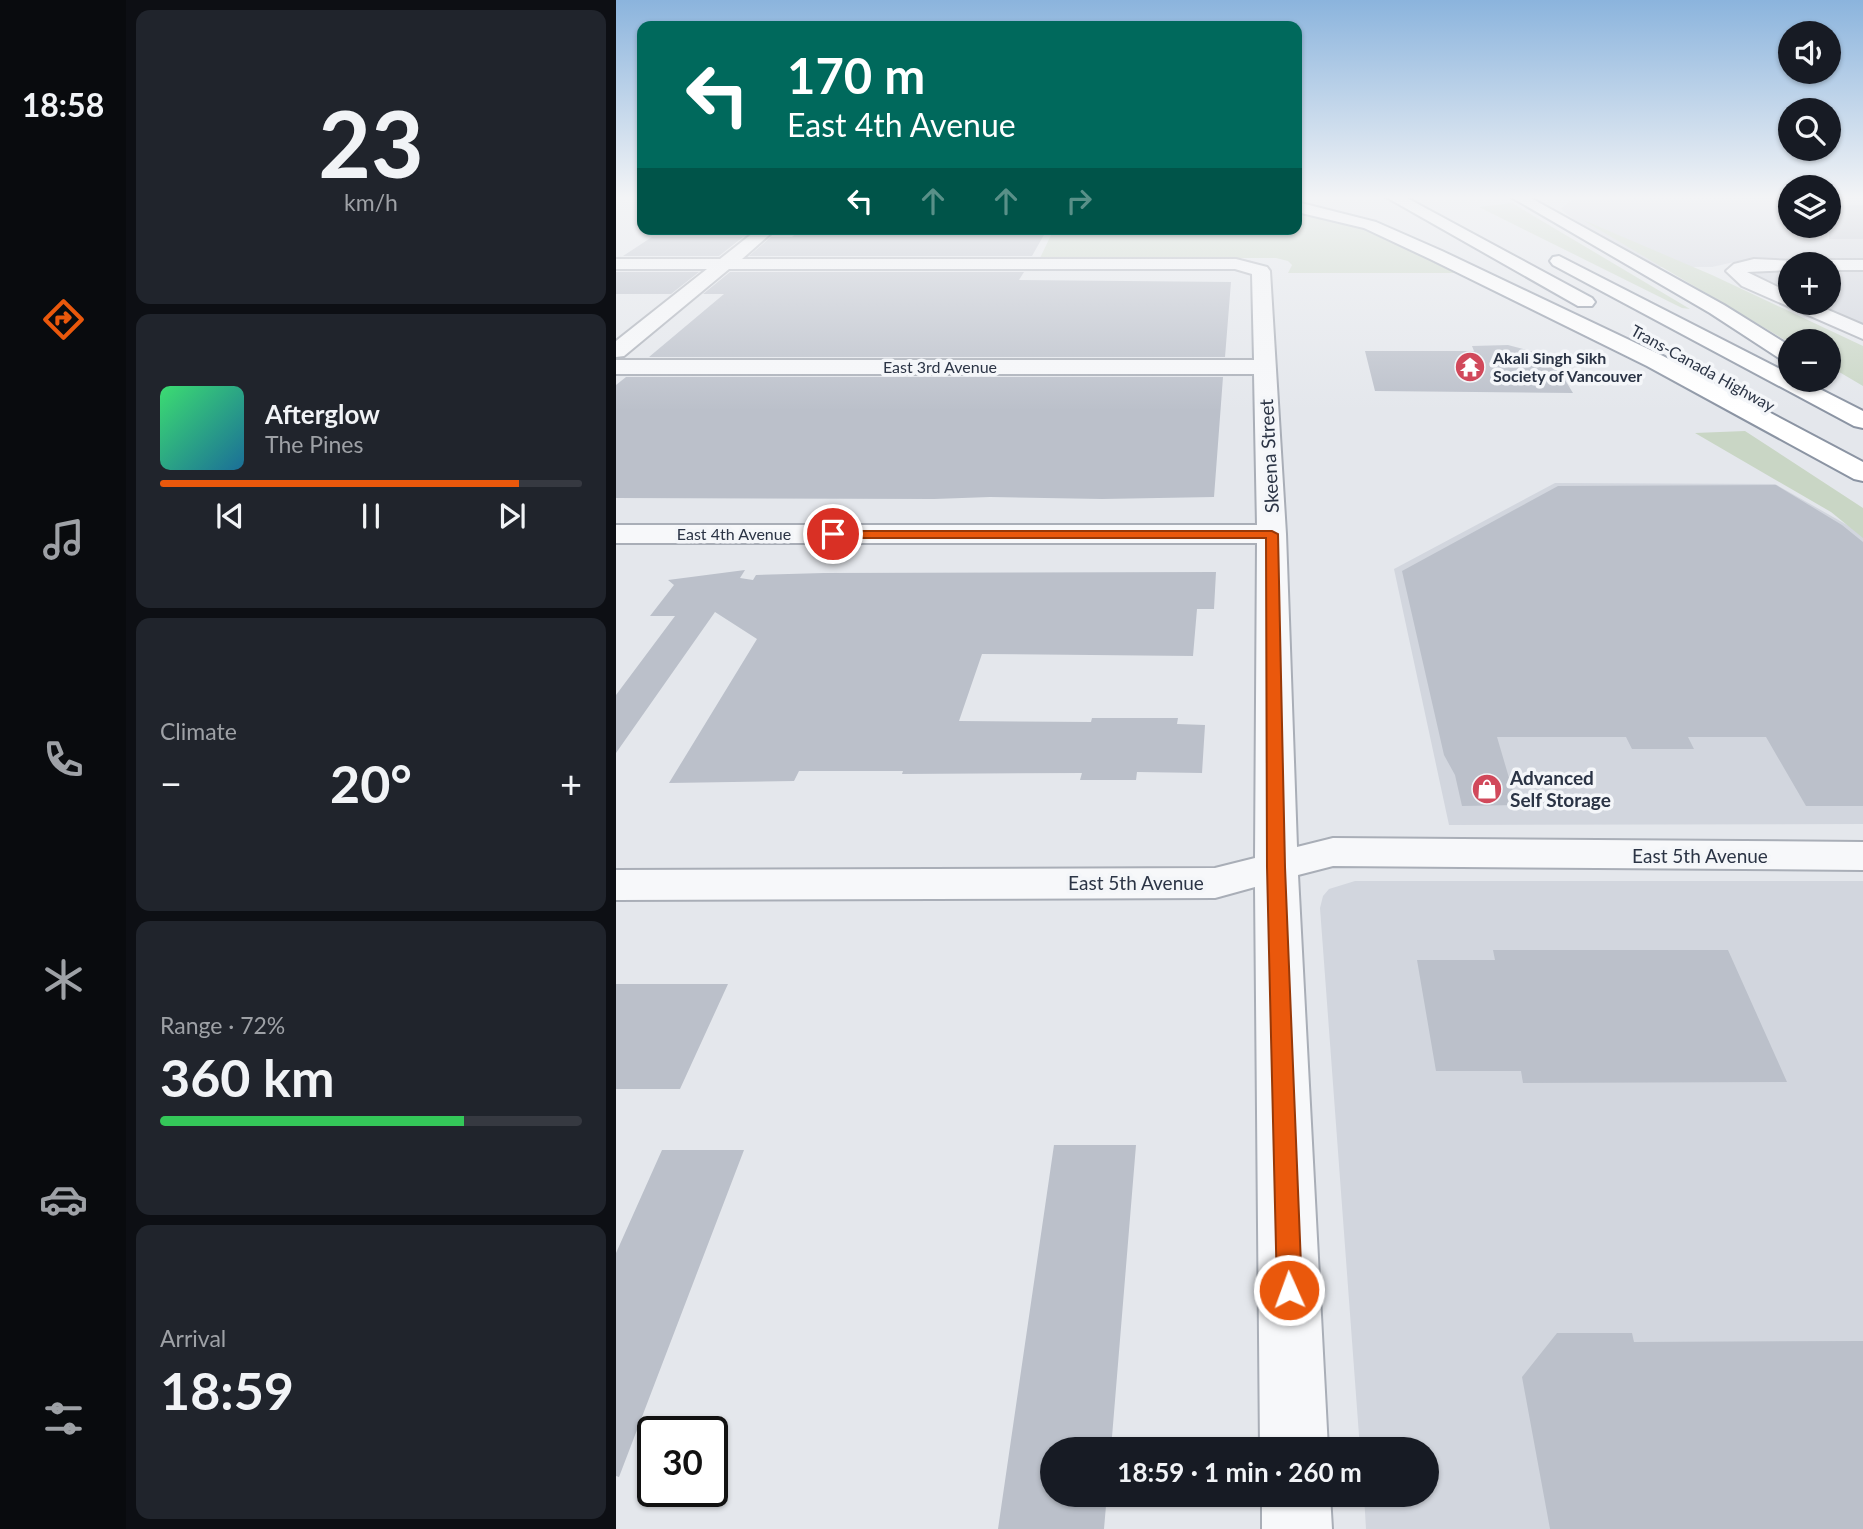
<!DOCTYPE html>
<meta charset="utf-8">
<style>
body{margin:0;font-family:Lato,sans-serif;background:#20242c;color:#f1f3f6;height:100vh;display:flex;flex-direction:column;font-size:26px;white-space:nowrap}
*{box-sizing:border-box;margin:0}
p{font-size:23px;color:#9ea1a6}
.icon{flex:none;width:38px;height:38px;fill:none;stroke:currentColor;stroke-width:2;stroke-linecap:round;stroke-linejoin:round}
.map{position:relative;flex:1;overflow:hidden}
.panel{display:flex;flex-direction:column;gap:10px;padding:10px;background:#0d0f14;width:490px}
.panel>*{flex:none}
.banner{position:absolute;left:21px;top:21px;width:665px;height:214px;border-radius:14px;box-shadow:0 2px 5px #0004;background:#00695c;color:#fff;overflow:hidden}
.controls{position:absolute;left:1162px;top:21px;display:grid;gap:14px}
.controls a{display:grid;place-items:center;width:63px;height:63px;border-radius:50%;background:#171b24;box-shadow:0 2px 5px #0004;font-size:35px}
.speed{position:absolute;left:21px;top:1416px;display:flex;gap:14px;font-size:35px;font-weight:700;text-align:center}
.speed>*{display:grid;place-content:center;width:91px;height:91px;border-radius:50%;background:#171b24;box-shadow:0 2px 5px #0004;line-height:1}
.speed .limit{border:4px solid #111;border-radius:10px;background:#fff;color:#111}
.pin{position:absolute;display:grid;place-items:center;width:60px;height:60px;color:#fff;margin:-30px;border:4px solid #fff;border-radius:50%;box-shadow:0 2px 7px #0007}
.me{position:absolute;width:77px;margin:-38px;rotate:358deg;stroke-linejoin:round;filter:drop-shadow(0 0 5px #0008)}
.turn{display:flex;align-items:center;gap:24px;height:147px;padding:0 35px;font-size:32px}
.turn .icon{width:91px;height:91px;stroke-width:2.5}
.turn b{display:block;font-size:49px;line-height:60px}
.lanes{display:flex;align-items:center;height:66px;padding:0 35px;background:#0003;justify-content:center;gap:35px;direction:ltr}
.lanes .off{opacity:.35}
.big{font-size:52px;font-weight:700;line-height:1.1}
.panel .tile{flex:1;display:flex;flex-direction:column;justify-content:center;gap:10px;min-width:0;padding:0 24px;border-radius:14px;background:#20242c}
.panel .dial{align-items:center;gap:0}
.dial b{font-size:91px;line-height:1}
.song{display:flex;align-items:center;gap:21px}
.cover{width:84px;height:84px;border-radius:10px;background:linear-gradient(135deg,hsl(140 70% 55%),hsl(200 70% 35%))}
.played{height:7px;border-radius:4px;background:linear-gradient(90deg,#ea580c 85%,#363941 85%)}
.keys{display:flex;justify-content:space-around;direction:ltr}
.heat{display:flex;justify-content:space-between;align-items:center;font-size:38px;direction:ltr}
.charge{height:10px;border-radius:5px;background:linear-gradient(90deg,#34c759 72%,#363941 0)}
.trip{position:absolute;left:424px;top:1437px;width:399px;height:70px;border-radius:35px;background:#171b24;box-shadow:0 2px 5px #0004;font-weight:700;line-height:70px;text-align:center}
main{display:flex;flex:1;min-height:0}
.dock{display:flex;flex-direction:column;width:126px;justify-content:space-around;align-items:center;background:#090b0e;color:#9ea1a6}
.dock .icon{width:49px;height:49px}
.dock .on{color:#ea580c}
.dock b{font-size:32px;color:#f1f3f6}
.map>svg:first-child{display:block}
</style>
<main>
<nav class="dock">
<b>18:58</b>
<svg class="icon on" aria-label="directions" viewBox="0 0 24 24"><path d="M12 3l9 9-9 9-9-9zM9 14v-3h6M13 9l2 2-2 2"/></svg>
<svg class="icon" aria-label="music" viewBox="0 0 24 24"><path d="M9 18V5l10-2v13"/><circle cx="6" cy="18" r="3"/><circle cx="16" cy="16" r="3"/></svg>
<svg class="icon" aria-label="phone" viewBox="0 0 24 24"><path d="M5 4h4l2 5-3 2q2 4 5 5l2-3 5 2v4C11 20 4 13 5 4z"/></svg>
<svg class="icon" aria-label="climate" viewBox="0 0 24 24"><path d="M12 3v18M4 7l16 10M4 17L20 7"/></svg>
<svg class="icon" aria-label="car" viewBox="0 0 24 24"><path d="M5 17H2v-5l4-1 3-4h7l3 4 3 1v5h-3M9 17h6M6 11h13"/><circle cx="7" cy="17" r="2"/><circle cx="17" cy="17" r="2"/></svg>
<svg class="icon" aria-label="filters" viewBox="0 0 24 24"><path d="M4 7h16M4 17h16"/><circle cx="9" cy="7" r="2"/><circle cx="15" cy="17" r="2"/></svg>
</nav>
<section class="panel">
<div class="tile dial"><b>23</b><p>km/h</p></div>
<div class="tile">
<div class="song"><i class="cover"></i><div><b>Afterglow</b><p>The Pines</p></div></div>
<div class="played"></div>
<div class="keys"><svg class="icon" aria-label="previous" viewBox="0 0 24 24"><path d="M18 5L8 12l10 7zM5 5v14"/></svg><svg class="icon" aria-label="pause" viewBox="0 0 24 24"><path d="M8 5v14M16 5v14"/></svg><svg class="icon" aria-label="next" viewBox="0 0 24 24"><path d="M6 5l10 7-10 7zM19 5v14"/></svg></div>
</div>
<div class="tile"><p>Climate</p>
<div class="heat"><a>−</a><b class="big">20°</b><a>+</a></div>
</div>
<div class="tile"><p>Range · 72%</p><b class="big">360 km</b><div class="charge"></div></div>
<div class="tile"><p>Arrival</p><b class="big">18:59</b></div>
</section>
<div class="map">
<svg width="1247" height="1529" viewBox="0 0 1247 1529">
<rect width="100%" height="100%" fill="#e4e7ec"/>
<path fill="#d2d6de" d="M1174 198V226H1213V198H1247V260H1127L1096 267H1039L957 219 945 209 954 201 986 199Z
M1148 270H1174V293L1139 275Z
M1213 270H1247V325L1197 303H1213Z
M939 483 1159 484 1247 534V824L833 825 778 569Z
M739 881H1247V1529H750L748 1495 810 1494V1449H744L704 908 707 896 713 889Z"/>
<path fill="#c9d6c5" d="M896 203 1074 309 1066 308 863 207Z
M681 211 747 227 839 273H672L676 265 672 261 660 258H424L438 229H681Z
M965 219 1096 275 1247 346V386L1213 366V341L1174 343Z
M1129 431 1247 508V538L1215 512 1079 433Z"/>
<path fill="#bbc0ca" d="M1213 205H1247V239H1213Z
M185 229H326L323 233H429L416 256H133L155 237H176Z
M36 237H127L103 256H7Z
M0 272H83L55 294H0Z
M114 272H408L403 280 615 282 609 357H33L108 294H87Z
M892 345 918 352H932L957 393 759 391 749 351H858L856 346Z
M10 377H607L598 497 486 499 374 497 318 499 0 498V385Z
M1160 485 1226 525 1247 542V806H1190L1150 737H1072L1078 749H1016L1010 737H881L901 805 846 806 839 775 828 755 786 571 942 486Z
M129 570 124 578 137 580 140 575 208 573 600 572 598 609H581L577 656 366 654 343 721 475 722 476 718H562L561 724 589 725 586 773 521 772 520 780H464L466 773 286 774 287 771H183L178 781 53 783 141 639 99 612 0 753V695L59 616H34L58 585 52 580Z
M877 950H1112L1171 1082 907 1083 905 1071H820L801 960H879Z
M0 984H112L64 1089H0Z
M438 1145H520L495 1449H436V1494H491L488 1529H382Z
M46 1150H128L3 1477 0 1476V1253Z
M941 1333H1016L1018 1342 1247 1341V1529H934L906 1377Z"/>
<g fill="none" stroke-linecap="round" stroke-linejoin="round">
<g stroke="#a9aeb7" stroke-width="4">
<path id="minor" d="M142 229H160L126 259H620L651 267 654 271 670 534 681 847 717 838 1247 842V870L717 866 682 875 712 1449H644L639 887 599 898 0 900V870L599 868 639 858 641 543H0V525H641L638 374H0V360H638L636 274 619 269H113L8 356 0 357V341L91 269H0V259H104Z
M1138 259 1180 261 1182 264H1174V270L1131 272 1174 293V303H1196L1247 325V339L1126 286 1110 271 1118 264Z
M1213 260H1247V270H1213V264H1205Z
M646 1494H714L716 1529H646Z"/>
</g>
<g stroke="#8b94a3" stroke-width="4">
<path id="motorway" d="M770 197H789L976 298 979 302 976 306H962Z
M895 197H913L1108 305 1174 346V361L1166 360 1094 313Z
M681 202 760 222 826 251 1047 356 1247 462V481L1238 479 1031 366 814 259 748 228 681 212Z
M943 256 1174 374V380H1186L1247 411V428L1238 426 937 265 934 261 937 257Z"/>
</g>
<use href="#minor" fill="#f7f8fa" fill-rule="evenodd"/>
<use href="#motorway" fill="#fff" fill-rule="evenodd"/>
</g>
<linearGradient id="sky" x2="0" y2="1"><stop stop-color="#8bb4dd"/><stop offset="0.48" stop-color="#f3f4f6"/><stop offset="1" stop-color="#f3f4f6" stop-opacity="0"/></linearGradient>
<rect width="1247" height="411" fill="url(#sky)"/>
<path fill="#ea580c" stroke="#983908" stroke-width="2" d="M212 531H656L662 534 669 867 686 1290 682 1298 673 1302 664 1298 661 1290 651 867 650 538H217L211 534Z"/>
<defs>
<g id="temple-disc" transform="scale(1.575)"><circle r="9.5" fill="#d1495b" stroke="#f4f6f9"/><path d="M0-6L5-2H3V0L6.5 2.5H4V6H1.5V3h-3V6H-4V2.5H-6.5L-3 0V-2H-5Z" fill="#fff"/></g>
<g id="shop-disc" transform="scale(1.575)"><circle r="9.5" fill="#d1495b" stroke="#f4f6f9"/><path d="M-5-2.5h2.3a2.7 3.5 0 0 1 5.4 0H5L5.5 6h-11ZM-1.5-2.5h3a1.5 2.3 0 0 0-3 0Z" fill="#fff"/></g>
</defs>
<g fill-rule="evenodd">
<use href="#temple-disc" x="854" y="367"/>
<use href="#shop-disc" x="871" y="789"/>
</g>
<g text-anchor="middle" stroke-width="7" stroke-linejoin="round" paint-order="stroke">
<g font-size="16" font-weight="bold" fill="#2b3445" stroke="#f4f6f9" text-anchor="start">
<text x="877" y="364">Akali Singh Sikh<tspan x="877" dy="18">Society of Vancouver</tspan></text>
</g>
<g font-size="16" fill="#2b3445" stroke="#f4f6f9">
<text x="324" y="373">East 3rd Avenue</text>
<text transform="translate(1087 368) rotate(29)" y="6">Trans-Canada Highway</text>
<text x="118" y="540">East 4th Avenue</text>
</g>
<g font-size="19" fill="#2b3445" stroke="#f4f6f9">
<text transform="translate(653 456) rotate(-93)" y="7">Skeena Street</text>
<text x="1084" y="863">East 5th Avenue</text>
<text x="520" y="890">East 5th Avenue</text>
</g>
<g font-size="19" font-weight="bold" fill="#2b3445" stroke="#f4f6f9" text-anchor="start">
<text x="894" y="785">Advanced<tspan x="894" dy="22">Self Storage</tspan></text>
</g>
</g>
</svg>
<div class="controls">
<a><svg class="icon" aria-label="sound" viewBox="0 0 24 24"><path d="M4 9h4l5-4v14l-5-4H4zM17 9q2 3 0 6"/></svg></a>
<a><svg class="icon" aria-label="search" viewBox="0 0 24 24"><circle cx="10" cy="10" r="6"/><path d="M15 15l6 6"/></svg></a>
<a><svg class="icon" aria-label="layers" viewBox="0 0 24 24"><path d="M12 4l9 5-9 5-9-5zM3 14l9 5 9-5"/></svg></a>
<a>+</a>
<a>−</a>
</div>
<div class="speed"><div class="limit">30</div></div>
<div class="pin" style="left:217px;top:534px;background:#d93025"><svg class="icon" aria-label="arrive" viewBox="0 0 24 24"><path d="M6 21V4h12l-3 4 3 4H6"/></svg></div>
<svg class="me" style="left:673px;top:1290px" viewBox="-20 -20 40 40"><circle r="17" fill="#ea580c" stroke="#fff" stroke-width="3"/><path d="M0-11L8 9 0 5-8 9z" fill="#fff"/></svg>
<div class="trip">18:59 · 1 min · 260 m</div>
<div class="banner">
<div class="turn"><svg class="icon" aria-label="left" viewBox="0 0 24 24"><path d="M17 20v-9H6M10 6l-5 5 5 5"/></svg><div><b>170 m</b>East 4th Avenue</div></div>
<div class="lanes"><svg class="icon" aria-label="left" viewBox="0 0 24 24"><path d="M17 20v-9H6M10 6l-5 5 5 5"/></svg><svg class="icon off" aria-label="ahead" viewBox="0 0 24 24"><path d="M12 20V5M6 11l6-6 6 6"/></svg><svg class="icon off" aria-label="ahead" viewBox="0 0 24 24"><path d="M12 20V5M6 11l6-6 6 6"/></svg><svg class="icon off" aria-label="right" viewBox="0 0 24 24"><path d="M7 20v-9h11M14 6l5 5-5 5"/></svg></div>
</div>
</div>
</main>
